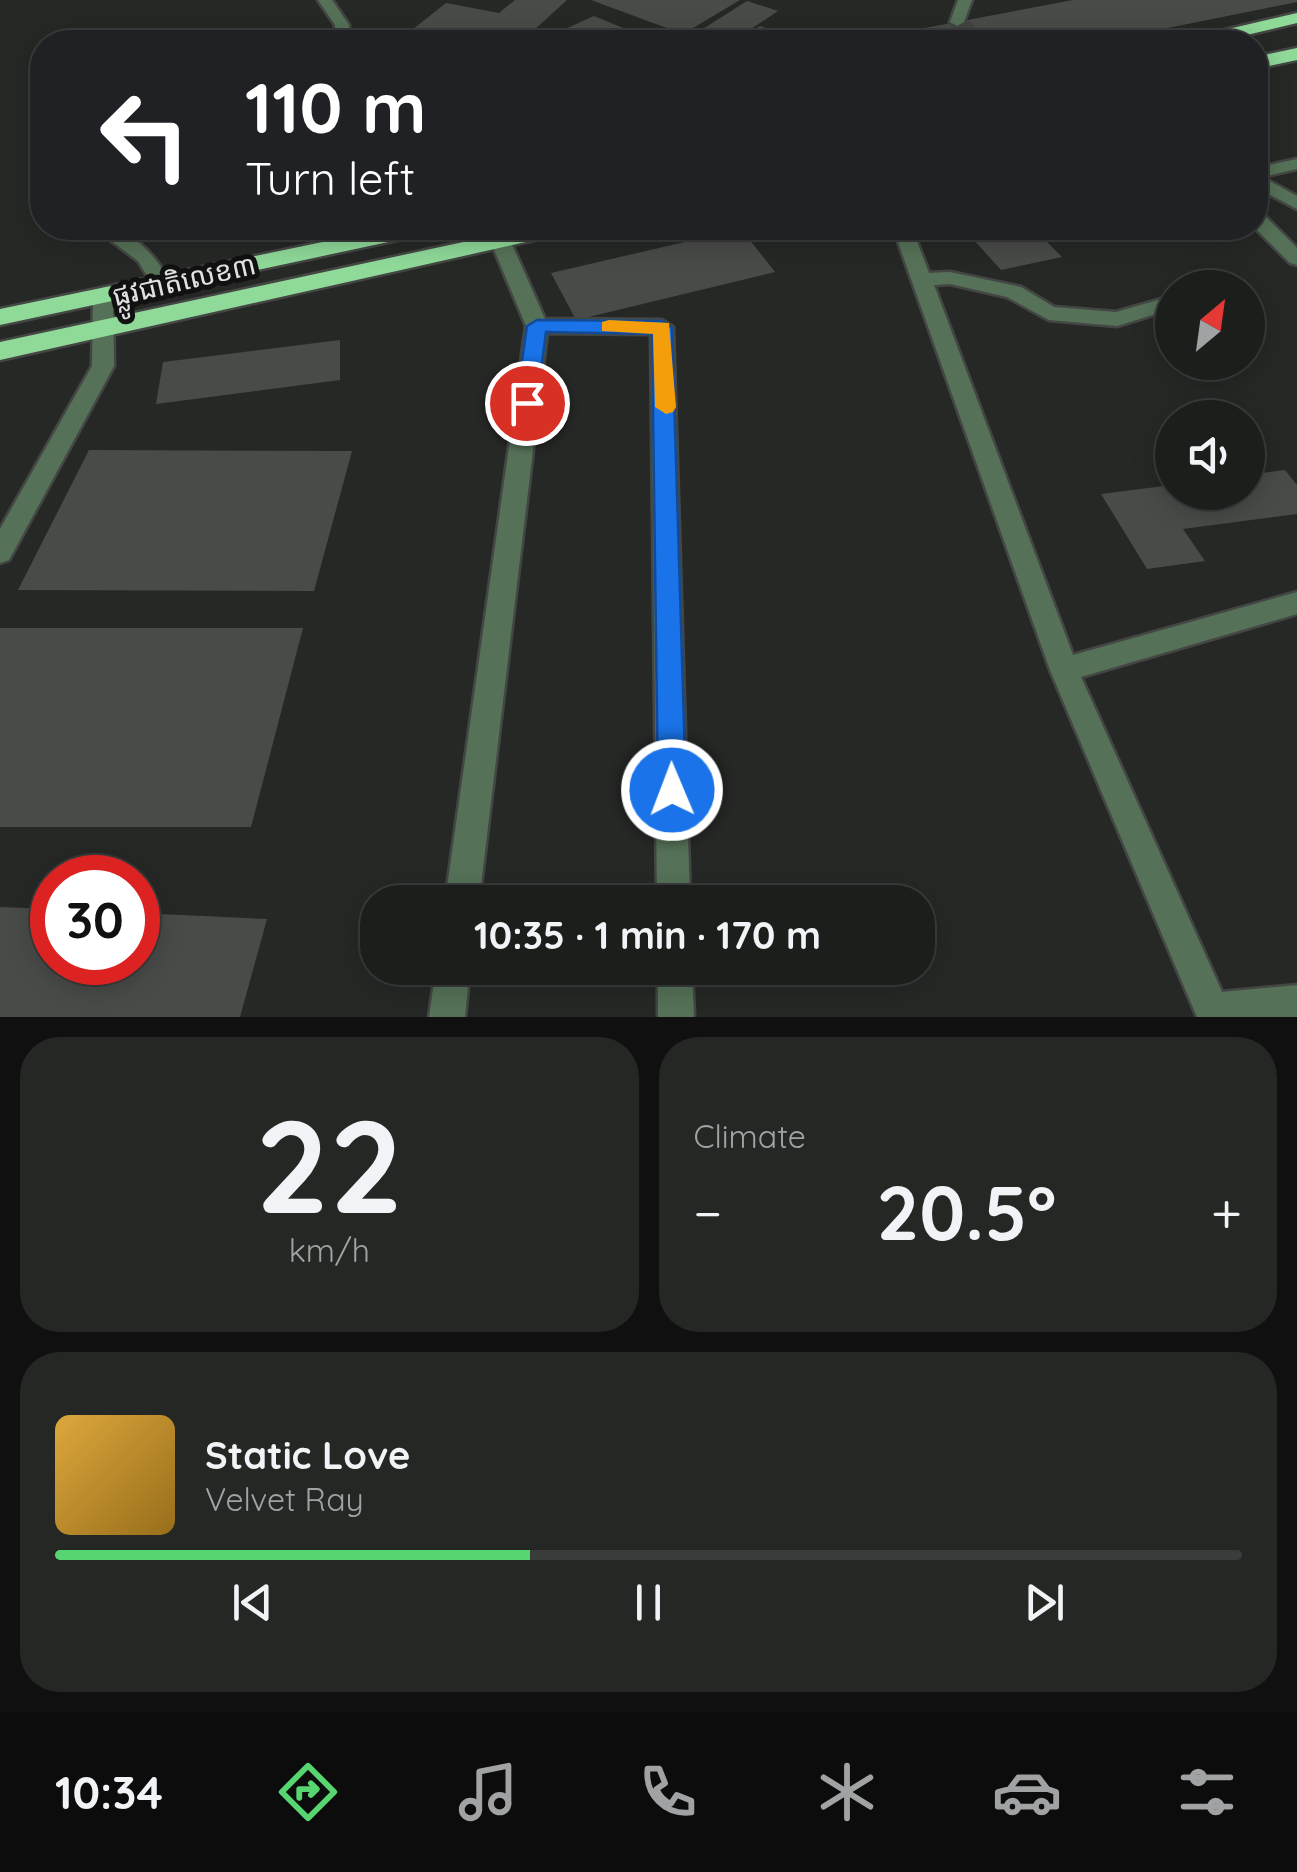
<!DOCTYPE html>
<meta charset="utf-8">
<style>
body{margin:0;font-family:Quicksand,"Noto Sans Khmer",sans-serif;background:#252725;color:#f1f3f6;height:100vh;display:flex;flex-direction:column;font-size:38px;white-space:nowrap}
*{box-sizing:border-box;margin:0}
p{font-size:32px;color:#a0a2a3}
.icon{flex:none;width:55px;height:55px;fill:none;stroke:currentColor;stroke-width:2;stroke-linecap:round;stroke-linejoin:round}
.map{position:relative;height:1017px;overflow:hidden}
.side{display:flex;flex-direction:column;gap:20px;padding:20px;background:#0f100f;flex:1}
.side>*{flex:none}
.guide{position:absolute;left:30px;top:30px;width:1238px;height:210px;border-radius:40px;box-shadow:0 5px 25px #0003,0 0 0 2px #3a3c3b;background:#202124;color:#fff;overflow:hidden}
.needle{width:65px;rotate:29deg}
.tools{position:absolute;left:1155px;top:270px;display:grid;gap:20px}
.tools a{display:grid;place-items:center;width:110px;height:110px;border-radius:50%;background:#1c1e1c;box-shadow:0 5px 25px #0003,0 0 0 2px #3a3c3b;font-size:50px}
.speed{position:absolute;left:30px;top:855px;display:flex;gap:20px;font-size:50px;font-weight:700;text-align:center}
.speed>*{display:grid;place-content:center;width:130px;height:130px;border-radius:50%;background:#1c1e1c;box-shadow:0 5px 25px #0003,0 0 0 2px #3a3c3b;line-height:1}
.speed .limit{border:15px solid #d22;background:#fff;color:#111}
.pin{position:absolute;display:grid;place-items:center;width:85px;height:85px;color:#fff;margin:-42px;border:5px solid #fff;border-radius:50%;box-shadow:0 2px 10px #0007}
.me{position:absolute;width:110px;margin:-55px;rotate:359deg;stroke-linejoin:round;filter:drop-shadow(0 0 8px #0008)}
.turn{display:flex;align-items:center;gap:35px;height:210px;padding:0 50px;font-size:45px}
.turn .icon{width:130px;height:130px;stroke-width:2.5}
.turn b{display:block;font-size:70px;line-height:85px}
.big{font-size:75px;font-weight:700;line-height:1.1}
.side .widget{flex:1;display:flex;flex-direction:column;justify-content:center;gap:15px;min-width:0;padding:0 35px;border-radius:40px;background:#252725}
.side .dial{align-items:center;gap:0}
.dial b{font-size:130px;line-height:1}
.song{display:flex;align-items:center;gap:30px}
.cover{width:120px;height:120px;border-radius:15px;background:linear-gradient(135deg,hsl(40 70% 55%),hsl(40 70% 35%))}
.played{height:10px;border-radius:5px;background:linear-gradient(90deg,#57d570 40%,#3a3c3b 40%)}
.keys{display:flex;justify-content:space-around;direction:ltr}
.heat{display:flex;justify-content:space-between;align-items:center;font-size:55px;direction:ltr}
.side .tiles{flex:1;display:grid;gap:20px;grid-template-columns:1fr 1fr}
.widget:last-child{grid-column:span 2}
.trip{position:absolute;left:360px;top:885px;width:575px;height:100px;border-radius:40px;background:#1c1e1c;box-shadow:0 5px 25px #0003,0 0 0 2px #3a3c3b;font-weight:700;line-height:100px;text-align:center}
.tab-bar{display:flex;height:160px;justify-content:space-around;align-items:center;background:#0b0c0b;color:#a0a2a3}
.tab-bar .icon{width:70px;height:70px}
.tab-bar .current{color:#57d570}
.tab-bar b{font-size:45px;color:#f1f3f6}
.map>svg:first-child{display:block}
</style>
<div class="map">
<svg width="1297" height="1017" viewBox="0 0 1297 1017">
<rect width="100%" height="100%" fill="#262826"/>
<path fill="#494b49" d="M515 0H567L521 42H431L403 37 446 3 499 13Z
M591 0H740L683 34Z
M1073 0H1297V2L1098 42H913L893 34Z
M747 1 778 11 733 41 701 30Z
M594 16 657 42H536Z
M760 26 808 42H733Z
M963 228H1033L1062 257 1001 270Z
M741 229 775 272 576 320 551 273Z
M340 340V380L156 404 163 362Z
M89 450 352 451 314 591 18 590Z
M1285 470 1297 485V514L1183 529 1205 561 1147 569 1101 494 1172 485V492H1248V475Z
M0 628H303L251 827H0Z
M0 907 52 909V962H138V913L267 919 240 1017H0Z"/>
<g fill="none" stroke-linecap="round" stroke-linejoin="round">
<path stroke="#424442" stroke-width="16" stroke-dasharray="16 8" stroke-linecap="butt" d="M957 22 983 42"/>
<g stroke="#444644" stroke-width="5">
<path id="minor" d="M318 0H332L349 25 350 42H336L335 25Z
M958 0H972L964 22 957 26 950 22Z
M1297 159V169L1262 177 1297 196V209L1255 187V168Z
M1255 211 1262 213 1297 248V265L1290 263 1255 228Z
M94 228C131 226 154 253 171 283L168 287H154L138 261Z
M893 228H912L929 273 950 272 1021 287 1054 307 1116 312 1172 296V309L1117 326 1049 320 1007 297 950 284 934 285 1073 655 1297 592V614L1081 677 1222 992 1297 985V1017H1197L1050 670Z
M500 234 510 240 545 319 662 320 673 327 690 902H657L651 334 547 333 479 902H445L526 326 490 240Z
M103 289 113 295 114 366 9 560 0 563V529L92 366 93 295Z
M436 968H470L465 1017H429Z
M658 968H692L694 1017H658Z"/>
</g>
<g stroke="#444644" stroke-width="5">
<path id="highway" d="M1297 13V23L1217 42H1187L1190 38Z
M1297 48V60L1255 69V57Z
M390 228H432L421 235 0 325V309Z
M528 228H568L557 235 0 360V342Z"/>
</g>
<use href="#minor" fill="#557258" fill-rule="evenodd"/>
<use href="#highway" fill="#8fd999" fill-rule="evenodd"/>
</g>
<path fill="#1a73e8" stroke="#114b97" stroke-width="2.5" d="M537 320 662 321 672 328 686 790 682 799 672 803 662 799 658 790 652 334 546 332 537 403 527 410 516 403 527 326Z"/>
<path fill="#f59e0b" d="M609 320 669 323 676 407 673 412 666 414 655 407 653 334 602 331V322Z"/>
<g text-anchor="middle" stroke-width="10" stroke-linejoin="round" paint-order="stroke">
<g font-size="28" fill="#e0e1e0" stroke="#101110">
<text transform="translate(184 280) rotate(-13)" y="10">ផ្លូវជាតិលេខ៣</text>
</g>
</g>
</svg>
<div class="tools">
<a><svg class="needle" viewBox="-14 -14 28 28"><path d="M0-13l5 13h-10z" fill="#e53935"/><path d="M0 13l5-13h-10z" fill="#a0a2a3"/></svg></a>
<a><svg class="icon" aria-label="sound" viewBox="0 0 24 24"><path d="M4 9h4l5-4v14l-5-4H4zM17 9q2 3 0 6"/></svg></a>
</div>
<div class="speed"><div class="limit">30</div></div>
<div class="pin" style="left:527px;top:403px;background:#d93025"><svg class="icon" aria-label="arrive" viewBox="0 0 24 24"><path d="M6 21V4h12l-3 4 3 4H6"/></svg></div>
<svg class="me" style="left:672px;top:790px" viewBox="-20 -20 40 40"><circle r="17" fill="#1a73e8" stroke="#fff" stroke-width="3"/><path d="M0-11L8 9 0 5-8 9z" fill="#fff"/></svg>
<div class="trip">10:35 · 1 min · 170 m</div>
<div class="guide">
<div class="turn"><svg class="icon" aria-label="left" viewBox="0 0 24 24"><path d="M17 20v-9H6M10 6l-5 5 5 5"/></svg><div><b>110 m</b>Turn left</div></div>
</div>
</div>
<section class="side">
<div class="tiles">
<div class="widget dial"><b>22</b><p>km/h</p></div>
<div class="widget"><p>Climate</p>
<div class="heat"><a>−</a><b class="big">20.5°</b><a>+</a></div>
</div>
<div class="widget">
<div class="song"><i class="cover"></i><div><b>Static Love</b><p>Velvet Ray</p></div></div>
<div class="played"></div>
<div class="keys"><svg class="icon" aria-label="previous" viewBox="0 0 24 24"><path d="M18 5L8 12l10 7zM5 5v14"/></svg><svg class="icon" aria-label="pause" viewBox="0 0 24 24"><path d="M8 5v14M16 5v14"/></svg><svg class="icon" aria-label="next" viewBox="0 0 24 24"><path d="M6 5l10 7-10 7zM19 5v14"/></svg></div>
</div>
</div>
</section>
<nav class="tab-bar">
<b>10:34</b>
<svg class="icon current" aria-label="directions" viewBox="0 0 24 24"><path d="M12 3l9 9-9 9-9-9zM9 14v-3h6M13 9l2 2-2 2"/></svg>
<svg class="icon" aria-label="music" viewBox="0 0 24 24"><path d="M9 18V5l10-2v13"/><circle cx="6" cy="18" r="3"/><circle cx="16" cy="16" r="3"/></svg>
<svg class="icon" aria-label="phone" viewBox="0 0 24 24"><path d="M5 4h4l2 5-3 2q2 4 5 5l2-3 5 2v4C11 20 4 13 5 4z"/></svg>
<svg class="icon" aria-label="climate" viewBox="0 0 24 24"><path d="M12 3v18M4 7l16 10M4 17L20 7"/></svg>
<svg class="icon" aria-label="car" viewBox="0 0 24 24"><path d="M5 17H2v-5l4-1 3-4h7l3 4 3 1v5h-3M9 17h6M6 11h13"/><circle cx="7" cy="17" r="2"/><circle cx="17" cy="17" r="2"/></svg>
<svg class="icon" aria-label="filters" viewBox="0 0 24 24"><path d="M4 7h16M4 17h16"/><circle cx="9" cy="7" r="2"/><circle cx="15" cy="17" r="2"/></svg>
</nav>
